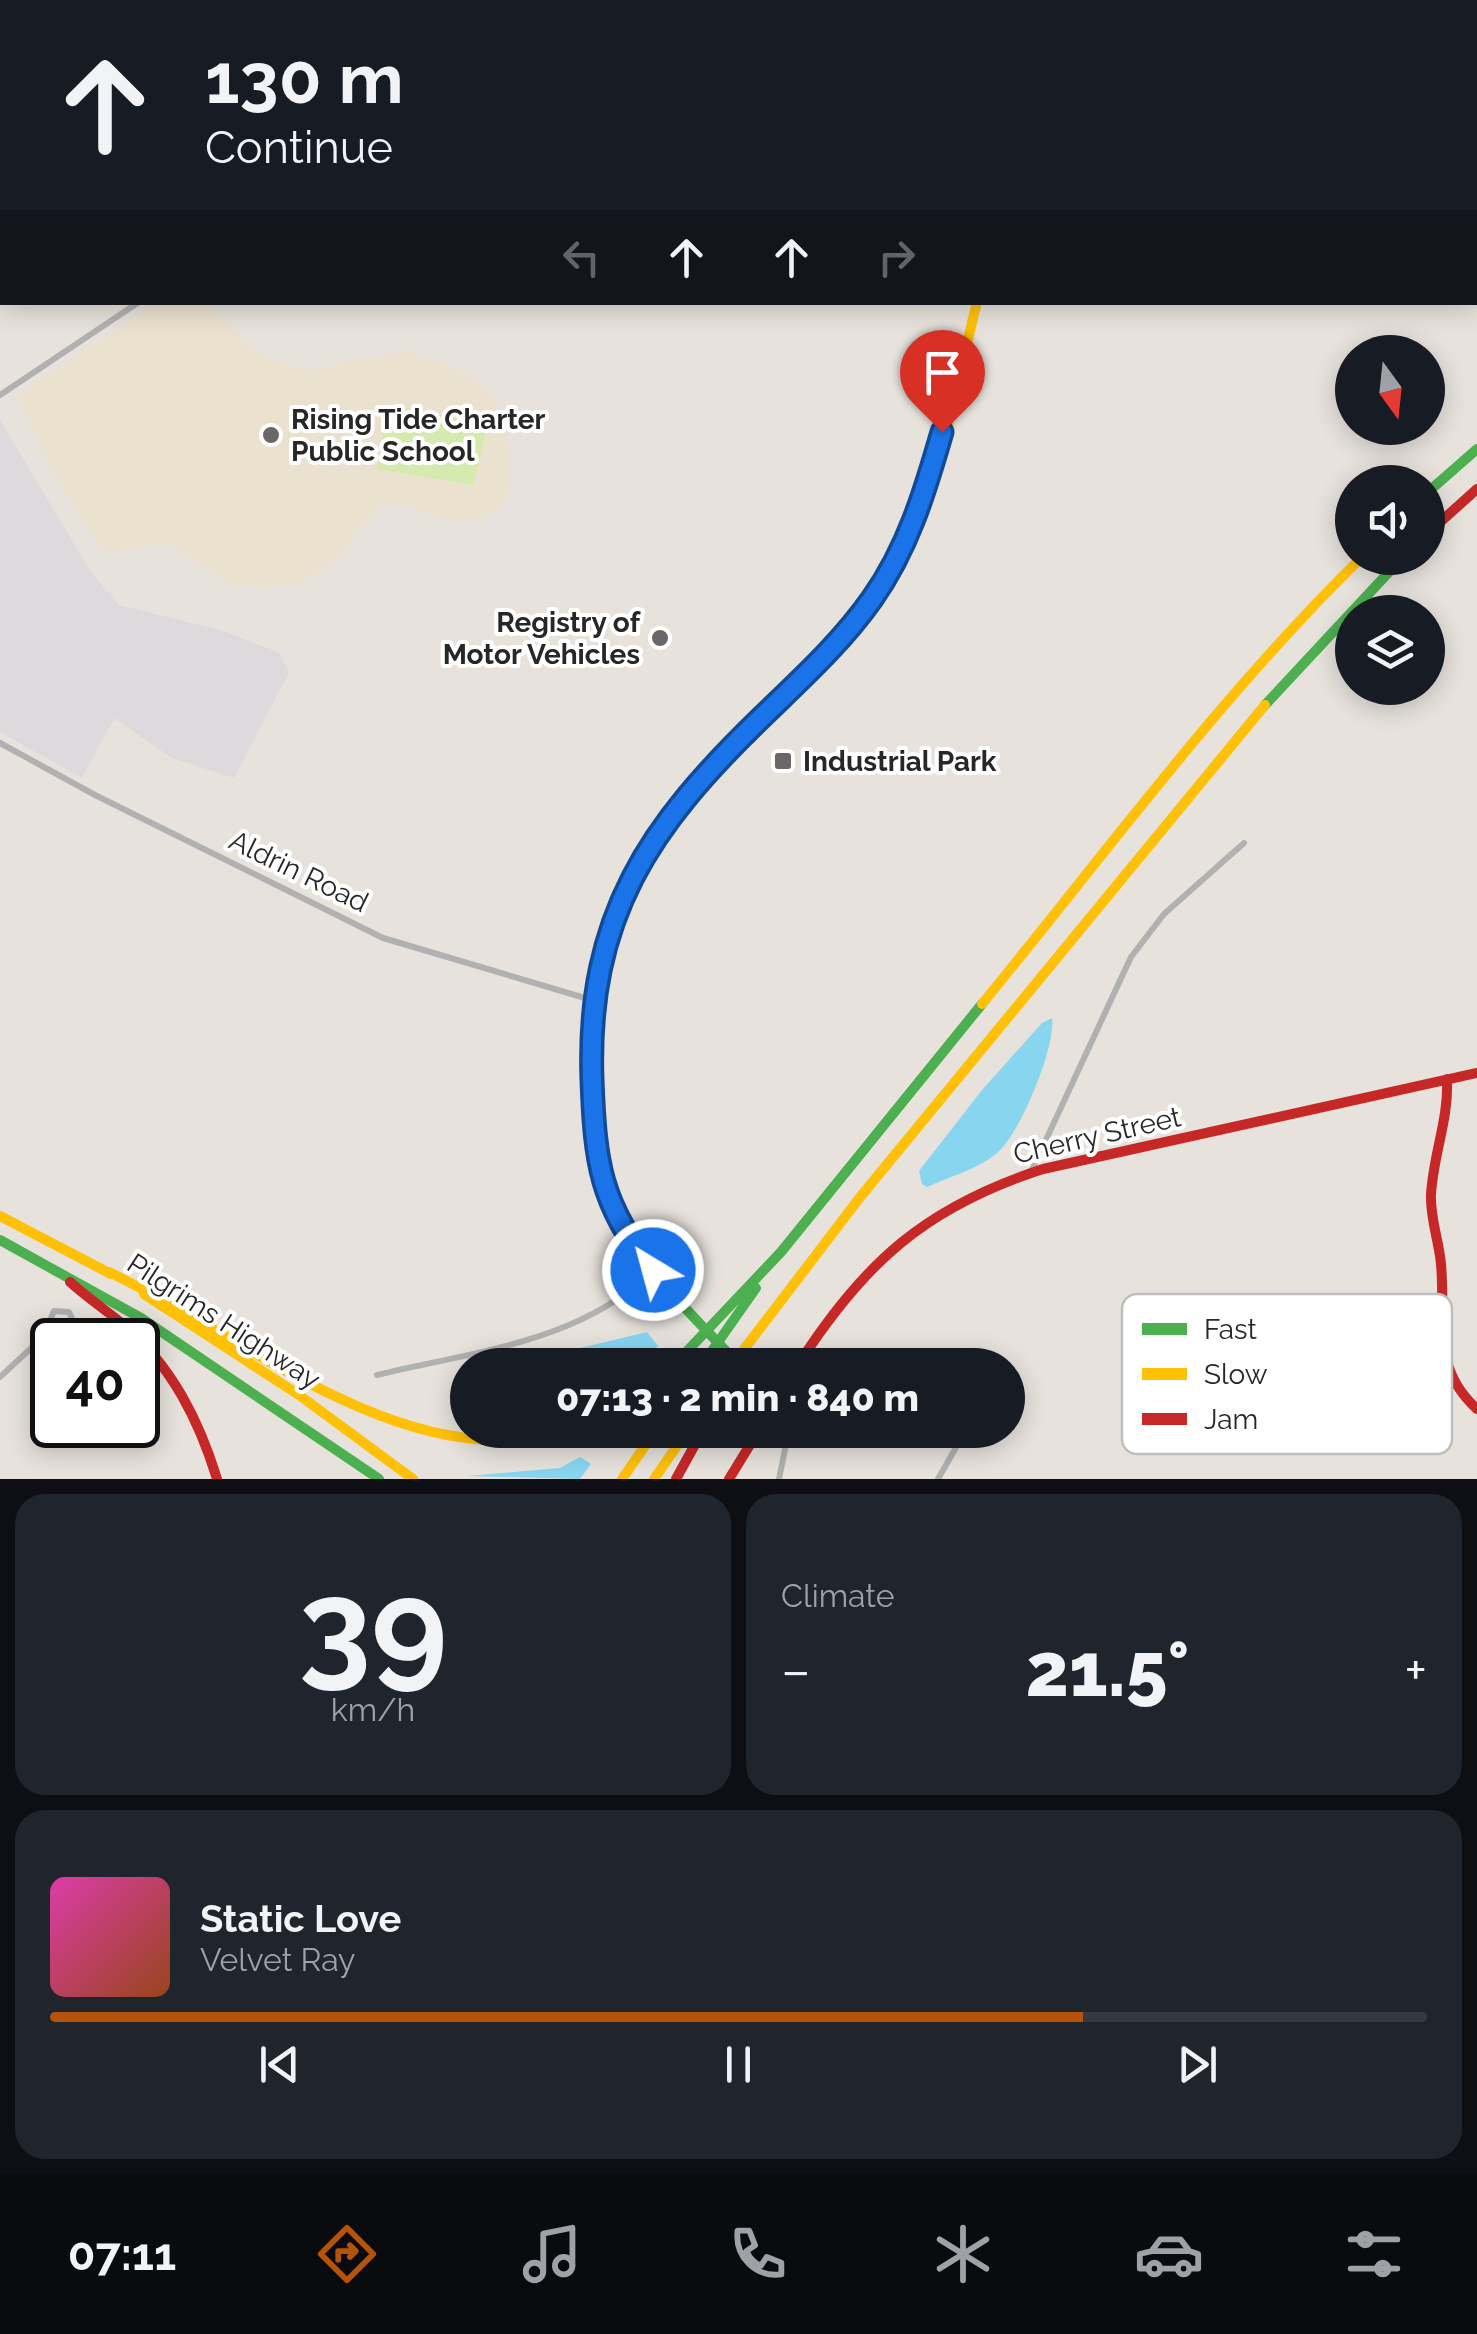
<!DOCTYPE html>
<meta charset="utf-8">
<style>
body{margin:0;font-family:Raleway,sans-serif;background:#20242c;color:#f1f3f6;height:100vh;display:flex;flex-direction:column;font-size:38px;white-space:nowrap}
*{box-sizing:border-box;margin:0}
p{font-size:32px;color:#9ea1a6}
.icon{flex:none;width:55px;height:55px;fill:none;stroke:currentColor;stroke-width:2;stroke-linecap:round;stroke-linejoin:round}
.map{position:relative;height:1479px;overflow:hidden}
.drawer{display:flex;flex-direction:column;gap:15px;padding:15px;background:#0d0f14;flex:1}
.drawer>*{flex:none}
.guide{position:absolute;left:0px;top:0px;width:1478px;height:305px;box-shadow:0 5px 25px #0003;background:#171b24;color:#f1f3f6;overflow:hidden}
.needle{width:65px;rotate:165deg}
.fabs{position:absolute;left:1335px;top:335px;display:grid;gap:20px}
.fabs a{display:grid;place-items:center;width:110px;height:110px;border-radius:50%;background:#171b24;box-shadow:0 5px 25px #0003;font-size:50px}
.speed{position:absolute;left:30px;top:1318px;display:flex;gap:20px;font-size:50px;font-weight:700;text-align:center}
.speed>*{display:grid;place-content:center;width:130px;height:130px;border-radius:50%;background:#171b24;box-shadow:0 5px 25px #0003;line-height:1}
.speed .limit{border:5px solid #111;border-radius:15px;background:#fff;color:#111}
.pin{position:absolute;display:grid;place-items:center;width:85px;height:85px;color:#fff;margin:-102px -42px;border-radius:50% 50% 50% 0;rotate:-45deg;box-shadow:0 0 10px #0007}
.pin .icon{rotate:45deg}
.me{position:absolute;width:110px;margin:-55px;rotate:323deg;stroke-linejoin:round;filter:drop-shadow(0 0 8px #0008)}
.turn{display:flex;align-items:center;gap:35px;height:210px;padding:0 40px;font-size:45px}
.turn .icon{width:130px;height:130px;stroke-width:2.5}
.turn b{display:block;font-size:70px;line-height:85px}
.lanes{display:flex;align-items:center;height:95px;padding:0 40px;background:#0003;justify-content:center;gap:50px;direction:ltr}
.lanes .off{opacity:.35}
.big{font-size:75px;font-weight:800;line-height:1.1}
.drawer .widget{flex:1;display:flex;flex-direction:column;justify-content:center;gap:15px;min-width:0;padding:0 35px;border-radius:30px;background:#20242c}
.drawer .dial{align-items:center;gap:0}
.dial b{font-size:130px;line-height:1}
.song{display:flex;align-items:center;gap:30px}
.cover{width:120px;height:120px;border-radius:15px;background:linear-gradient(135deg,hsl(320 70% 55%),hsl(20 70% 35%))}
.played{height:10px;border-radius:5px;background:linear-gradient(90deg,#b45309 75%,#363941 75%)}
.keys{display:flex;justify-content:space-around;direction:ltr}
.heat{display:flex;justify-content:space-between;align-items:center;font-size:55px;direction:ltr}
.drawer .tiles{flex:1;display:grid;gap:15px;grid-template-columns:1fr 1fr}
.widget:last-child{grid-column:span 2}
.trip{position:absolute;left:450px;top:1348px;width:575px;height:100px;border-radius:50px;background:#171b24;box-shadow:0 5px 25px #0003;font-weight:800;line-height:100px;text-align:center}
.menu{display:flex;height:160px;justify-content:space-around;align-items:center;background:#090b0e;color:#9ea1a6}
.menu .icon{width:70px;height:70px}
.menu .current{color:#b45309}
.menu b{font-size:45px;color:#f1f3f6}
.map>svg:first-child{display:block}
</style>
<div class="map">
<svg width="1477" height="1479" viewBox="0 0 1477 1479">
<rect width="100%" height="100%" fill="#e7e2dc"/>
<path fill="#ddd9dc" d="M0 420 90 571 119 605 220 630 278 652 289 672 234 778 172 758 114 718 82 778 0 732Z"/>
<path fill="#ebe1cf" d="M156 303H210L247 346 273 361 305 371 406 350 469 375 491 395 510 448V484L502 507 480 517 455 521 394 502 376 509 333 562 300 583 266 588 234 585 169 545 102 551 48 464 18 395Z"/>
<path fill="#d4eaae" d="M388 405 488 422 474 485 377 469Z"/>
<path fill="#88d5f0" d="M1052 1018C1056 1047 1020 1134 997 1153 978 1169 949 1177 927 1187L922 1184 919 1171 982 1090 1042 1023Z
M647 1332 658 1346 637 1365H509Z
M580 1457 591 1464 580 1479 468 1476 560 1468Z"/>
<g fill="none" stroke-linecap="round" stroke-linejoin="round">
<path stroke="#b1b1b1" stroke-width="6" d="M1272 0 1273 2
M0 395 139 302
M0 743 95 795 383 938 595 1001
M1031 1172 1131 957 1164 914 1244 843
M377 1375C471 1352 582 1342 652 1271
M0 1377 43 1337 54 1311 69 1312 74 1323 67 1335 43 1337
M779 1479 789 1430
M938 1479 966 1430"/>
<path stroke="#4caf50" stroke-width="10" d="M1146 2 1148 0
M1428 492 1477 449
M1265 705 1402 558
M698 780C625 873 592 972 593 1090 593 1130 595 1173 612 1210 642 1269 693 1315 737 1363
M0 1240 141 1318 379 1479
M674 1365 781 1252 982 1004
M702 1365 756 1288"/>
<path stroke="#ffc107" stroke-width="10" d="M698 780C758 715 831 659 882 584 938 502 953 397 977 302
M982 1004C1105 854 1222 694 1361 558
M0 1216 111 1274
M109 1272C228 1329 369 1444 505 1440 525 1439 545 1433 565 1430
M144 1294 299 1395 413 1479
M732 1365 861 1196 1265 705
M622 1479 656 1430
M654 1479 688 1430"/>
<path stroke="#c62828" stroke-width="10" d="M1428 533 1477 489
M1447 1079C1449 1119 1433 1155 1431 1195 1430 1218 1439 1241 1441 1264 1446 1320 1431 1368 1477 1409
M70 1282C88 1298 107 1311 125 1326 172 1367 199 1420 217 1479
M798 1365C864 1262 926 1207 1043 1169L1477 1073
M676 1479 703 1430
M729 1479 759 1430"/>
</g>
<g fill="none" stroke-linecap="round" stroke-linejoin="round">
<g stroke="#114b97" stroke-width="25">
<path id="route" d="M653 1270C600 1205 595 1161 592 1080 586 916 650 825 763 716 801 679 841 643 872 599 908 548 925 491 942 432"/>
</g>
<use href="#route" stroke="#1a73e8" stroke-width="18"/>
</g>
<g fill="#6a6866" stroke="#fff" stroke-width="4">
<circle cx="271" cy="435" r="10"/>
<circle cx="660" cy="638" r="10"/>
<rect x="773" y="751" width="20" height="20" rx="5"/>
</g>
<g text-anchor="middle" stroke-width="8" stroke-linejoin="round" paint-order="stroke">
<g font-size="28" font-weight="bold" fill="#272727" stroke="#fff" text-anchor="start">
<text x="291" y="429">Rising Tide Charter<tspan x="291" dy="32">Public School</tspan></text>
<text x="640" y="632" text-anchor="end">Registry of<tspan x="640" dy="32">Motor Vehicles</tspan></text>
<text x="803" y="771">Industrial Park</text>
</g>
<g font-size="28" fill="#272727" stroke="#fff">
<text transform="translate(299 871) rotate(26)" y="10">Aldrin Road</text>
<text transform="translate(1097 1135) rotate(-13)" y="10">Cherry Street</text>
<text transform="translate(224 1321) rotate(33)" y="10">Pilgrims Highway</text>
</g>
</g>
<rect x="1122" y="1294" width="330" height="160" rx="15" fill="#fff" stroke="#bebebe" stroke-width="2.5"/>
<rect x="1142" y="1323" width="45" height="12" fill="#4caf50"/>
<rect x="1142" y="1368" width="45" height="12" fill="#ffc107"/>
<rect x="1142" y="1413" width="45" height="12" fill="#c62828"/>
<g font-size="28" fill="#272727">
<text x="1204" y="1339">Fast</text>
<text x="1204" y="1384">Slow</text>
<text x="1204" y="1429">Jam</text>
</g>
</svg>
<div class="fabs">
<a><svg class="needle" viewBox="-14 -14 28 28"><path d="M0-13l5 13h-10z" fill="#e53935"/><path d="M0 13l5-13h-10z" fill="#9ea1a6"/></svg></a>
<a><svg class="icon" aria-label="sound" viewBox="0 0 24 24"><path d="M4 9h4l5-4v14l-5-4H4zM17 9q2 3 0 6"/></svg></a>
<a><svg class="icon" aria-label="layers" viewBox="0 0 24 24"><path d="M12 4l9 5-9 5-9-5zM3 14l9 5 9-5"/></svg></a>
</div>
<div class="speed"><div class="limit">40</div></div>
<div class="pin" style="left:942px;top:432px;background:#d93025"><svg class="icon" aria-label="arrive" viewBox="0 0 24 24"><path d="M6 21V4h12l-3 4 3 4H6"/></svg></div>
<svg class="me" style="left:653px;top:1270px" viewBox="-20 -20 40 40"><circle r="17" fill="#1a73e8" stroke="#fff" stroke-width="3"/><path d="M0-11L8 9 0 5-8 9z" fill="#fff"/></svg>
<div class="trip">07:13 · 2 min · 840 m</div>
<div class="guide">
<div class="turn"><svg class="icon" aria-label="ahead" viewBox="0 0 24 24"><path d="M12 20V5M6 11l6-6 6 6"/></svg><div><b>130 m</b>Continue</div></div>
<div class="lanes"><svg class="icon off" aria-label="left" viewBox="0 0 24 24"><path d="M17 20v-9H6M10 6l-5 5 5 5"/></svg><svg class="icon" aria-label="ahead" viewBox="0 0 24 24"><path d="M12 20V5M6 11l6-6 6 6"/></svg><svg class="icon" aria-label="ahead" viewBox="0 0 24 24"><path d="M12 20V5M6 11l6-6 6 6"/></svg><svg class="icon off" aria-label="right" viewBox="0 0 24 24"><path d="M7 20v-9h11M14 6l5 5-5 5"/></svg></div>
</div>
</div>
<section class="drawer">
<div class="tiles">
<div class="widget dial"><b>39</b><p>km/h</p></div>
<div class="widget"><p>Climate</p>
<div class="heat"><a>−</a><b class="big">21.5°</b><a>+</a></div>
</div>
<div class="widget">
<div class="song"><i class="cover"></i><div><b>Static Love</b><p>Velvet Ray</p></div></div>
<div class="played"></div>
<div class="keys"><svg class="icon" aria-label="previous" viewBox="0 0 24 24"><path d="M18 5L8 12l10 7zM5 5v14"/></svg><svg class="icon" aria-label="pause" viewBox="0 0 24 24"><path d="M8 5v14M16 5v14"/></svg><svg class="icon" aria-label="next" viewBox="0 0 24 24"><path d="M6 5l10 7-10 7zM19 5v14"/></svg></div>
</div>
</div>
</section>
<nav class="menu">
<b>07:11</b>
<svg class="icon current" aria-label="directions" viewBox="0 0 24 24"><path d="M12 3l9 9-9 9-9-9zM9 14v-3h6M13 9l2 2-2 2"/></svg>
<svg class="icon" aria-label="music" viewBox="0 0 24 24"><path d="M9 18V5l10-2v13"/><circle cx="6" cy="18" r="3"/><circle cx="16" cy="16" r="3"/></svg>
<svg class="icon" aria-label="phone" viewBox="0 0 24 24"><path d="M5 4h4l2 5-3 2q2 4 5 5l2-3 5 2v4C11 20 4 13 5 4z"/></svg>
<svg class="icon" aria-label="climate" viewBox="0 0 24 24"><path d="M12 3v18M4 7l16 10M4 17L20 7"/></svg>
<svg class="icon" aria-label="car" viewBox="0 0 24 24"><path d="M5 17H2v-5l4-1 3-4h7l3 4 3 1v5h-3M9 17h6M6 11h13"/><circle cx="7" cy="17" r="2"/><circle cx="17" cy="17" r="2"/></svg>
<svg class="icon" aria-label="filters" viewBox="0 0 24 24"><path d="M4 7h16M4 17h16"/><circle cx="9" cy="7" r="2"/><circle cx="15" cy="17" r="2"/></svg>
</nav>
